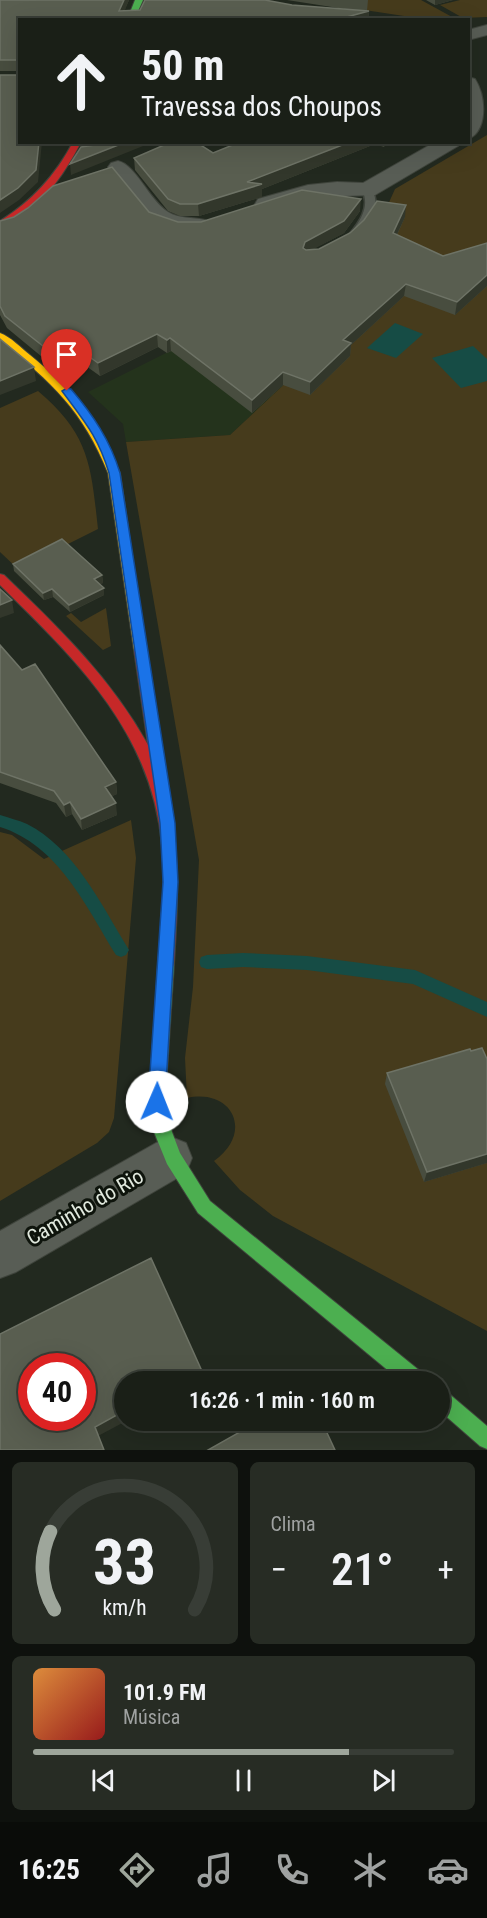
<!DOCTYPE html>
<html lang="pt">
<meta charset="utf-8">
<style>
body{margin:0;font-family:"Roboto Condensed",sans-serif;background:#272c24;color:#f1f3f6;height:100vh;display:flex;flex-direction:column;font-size:22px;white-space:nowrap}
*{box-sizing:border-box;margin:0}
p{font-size:20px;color:#9fa2a1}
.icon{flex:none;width:33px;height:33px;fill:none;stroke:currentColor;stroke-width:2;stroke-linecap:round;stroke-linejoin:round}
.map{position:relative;height:1450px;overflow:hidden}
.side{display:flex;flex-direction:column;gap:12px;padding:12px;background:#0e110d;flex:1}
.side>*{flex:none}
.hud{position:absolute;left:18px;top:18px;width:452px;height:126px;border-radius:0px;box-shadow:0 6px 24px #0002,0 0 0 2px #383d36;background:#1a1f17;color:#f1f3f6;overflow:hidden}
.speed{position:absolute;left:18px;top:1353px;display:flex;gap:12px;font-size:30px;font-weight:700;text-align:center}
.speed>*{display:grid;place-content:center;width:78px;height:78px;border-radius:50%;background:#1a1f17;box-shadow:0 6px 24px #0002,0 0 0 2px #383d36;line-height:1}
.speed .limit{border:9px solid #d22;background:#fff;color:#111}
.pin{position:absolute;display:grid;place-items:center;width:51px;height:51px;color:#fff;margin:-62px -26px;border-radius:50% 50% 50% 0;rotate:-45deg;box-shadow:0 0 6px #0007}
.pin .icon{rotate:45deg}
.me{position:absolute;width:66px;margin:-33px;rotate:1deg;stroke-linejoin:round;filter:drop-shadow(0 0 4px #0008)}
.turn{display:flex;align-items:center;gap:21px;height:126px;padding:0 24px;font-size:27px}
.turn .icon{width:78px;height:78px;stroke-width:2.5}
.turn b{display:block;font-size:42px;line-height:51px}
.big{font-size:45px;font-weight:600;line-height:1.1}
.side .widget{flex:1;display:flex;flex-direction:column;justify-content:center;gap:9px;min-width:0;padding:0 21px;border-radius:9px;background:#272c24}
.side .dial{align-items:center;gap:0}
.dial svg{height:156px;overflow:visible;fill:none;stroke:#383d36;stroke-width:7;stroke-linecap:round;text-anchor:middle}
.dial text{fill:#f1f3f6;stroke:none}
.song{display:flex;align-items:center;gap:18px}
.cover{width:72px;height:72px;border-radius:9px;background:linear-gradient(135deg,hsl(30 70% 55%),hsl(0 70% 35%))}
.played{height:6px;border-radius:3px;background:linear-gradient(90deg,#9ea69b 75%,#383d36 75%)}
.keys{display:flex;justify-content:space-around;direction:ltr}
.heat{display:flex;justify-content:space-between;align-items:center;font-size:33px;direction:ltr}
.side .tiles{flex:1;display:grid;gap:12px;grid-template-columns:1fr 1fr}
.widget:last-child{grid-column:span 2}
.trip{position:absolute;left:114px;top:1371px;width:336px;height:60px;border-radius:30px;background:#1a1f17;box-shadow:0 6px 24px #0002,0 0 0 2px #383d36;font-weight:600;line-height:60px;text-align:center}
.menu{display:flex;height:96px;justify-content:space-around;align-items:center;background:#0a0c09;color:#9fa2a1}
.menu .icon{width:42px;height:42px}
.menu .selected{color:#9ea69b}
.menu b{font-size:27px;color:#f1f3f6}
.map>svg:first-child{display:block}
</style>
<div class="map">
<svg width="487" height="1450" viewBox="0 0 487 1450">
<rect width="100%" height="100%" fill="#22291f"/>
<path fill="#24331c" d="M206 333 325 347 230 435 126 442 123 424 88 392Z"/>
<path fill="#463b1c" d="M353 0H421L454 18 404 16 338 6Z
M460 0H487V17L463 18 440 5Z
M487 135V1331L273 1216 240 1190 214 1161C254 1133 233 1088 187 1098L185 1058 193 987 199 860 126 442 230 435 324 347 395 189Z
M38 391C90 435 91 466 98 529L18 569 0 552V408Z
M106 608 111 646 103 650 66 616 71 613 81 622Z
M131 820 136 858 114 1118 109 1132 97 1143 0 1201V832L12 835 44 859Z"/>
<path fill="#164c45" d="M395 323 423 334 396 358 367 348Z
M473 346 487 359V381L461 388 432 358Z"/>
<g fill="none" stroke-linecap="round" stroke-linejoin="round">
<path fill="#164c45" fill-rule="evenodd" d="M0 815C9 818 18 820 27 824 74 848 100 902 126 945L129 950 126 955 121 957 116 955C86 906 58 845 0 827Z
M243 953 307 956 415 970 487 1002V1017L413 984 307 970 243 967 207 969 201 967 199 962 201 957 207 955Z"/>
<g stroke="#3f443c" stroke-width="3">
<path id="lane" d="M367 187 371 188C382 205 371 225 358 238H350L348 236C359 223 371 207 362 190Z"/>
</g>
<g stroke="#3f443c" stroke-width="2">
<path id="street" d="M487 25V35L468 40V30Z
M468 77 475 79C487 98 487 132 468 139V124L471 121 468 112Z
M435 142H461L458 146 375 195 310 197 266 210 258 209 255 204 258 199 308 185 337 182 363 183Z
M118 161C136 165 149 200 168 212 179 219 192 217 205 220L208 225 205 230C157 242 131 201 108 167L111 163Z
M171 1137 186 1143 192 1158 186 1173 16 1272 0 1278V1231L156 1143Z"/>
</g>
<g stroke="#3f443c" stroke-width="2">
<path id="fast" d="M135 0H143L134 20H127Z
M166 957 172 959 174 964 165 1102 172 1132 180 1153 210 1201 425 1375 427 1382H402L198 1213 167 1164 154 1132 149 1102 158 964 160 959Z
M440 1389 447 1392 487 1426V1449L480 1446 440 1411Z"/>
</g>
<g stroke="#3f443c" stroke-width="2">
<path id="slow" d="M0 333C11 337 21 348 30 355 71 388 99 425 120 473L146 650 145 653 140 655 134 650 108 473C83 411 52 382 0 341Z"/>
</g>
<g stroke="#3f443c" stroke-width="2">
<path id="jam" d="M73 142H81C64 175 37 215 0 228V221C32 201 55 176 73 142Z
M0 574 4 575C59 628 110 677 148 745L134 650 140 645 146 650 162 749 160 753H152C182 832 179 882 174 964L172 969 166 971 160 969 158 964C161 925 166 885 162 846 152 732 77 661 0 585Z"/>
</g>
<use href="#lane" fill="#585d55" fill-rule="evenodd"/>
<use href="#street" fill="#585d55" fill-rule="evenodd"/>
<use href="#fast" fill="#4caf50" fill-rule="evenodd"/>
<use href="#slow" fill="#ffc107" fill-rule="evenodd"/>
<use href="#jam" fill="#c62828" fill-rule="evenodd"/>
</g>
<path fill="#484d3f" d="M0 0H129L124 11 292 5 351 10 287 0H368L367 11H369L368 20H20V71H0Z
M426 0H453L435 5Z
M240 142H387L384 147 375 144 262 189V197L199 216H180L168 211 135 170 134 158 213 153Z
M360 211 344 233 313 249H319L405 217 397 235 443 256 487 243V286L455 315 404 296 351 345 350 356 310 395 283 385 252 413 171 351 167 353 158 347 100 376 86 366 78 370 71 366 59 371 7 328 0 315V221L149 212 178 222H201Z
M13 564 102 575 103 583 100 584 104 595 70 612 53 597 44 600 14 571Z
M0 645 116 782 117 794 112 796 117 815 82 830 72 814 66 817 56 803 0 783Z
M471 1051 487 1059V1163L424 1182 385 1084 387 1073Z"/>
<path fill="#32372b" d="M124 0H129L121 20 119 11Z
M435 0H453L435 5Z
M369 11 368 20H343V18Z
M39 142H42L38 182 19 200 0 213V200Z
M126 142H153L71 175 70 164Z
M350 142H376L375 144 262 189V197L199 216 198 204 247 182Z
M361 199 360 211 344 233 304 254 303 248 305 242Z
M406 205 405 217 392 245 393 233Z
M487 275V286L455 315 457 302Z
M406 284 404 296 351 345 350 356 310 395V382L343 340Z
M157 334 158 347 100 376 98 363Z
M170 338 171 351 167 353V340Z
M70 353 71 366 59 371 58 358Z
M84 353 86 366 78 370 76 357Z
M34 367 36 381 0 395V381Z
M283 372V385L252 413V400Z
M102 575 103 583 95 587 94 579Z
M104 588V595L70 612 69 605Z
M52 589 53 597 44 600 43 593Z
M12 600 14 613 0 618V605Z
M116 782 117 794 107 799 105 787Z
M70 802 72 814 66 817 64 805Z
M116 803 117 815 82 830 81 819Z
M487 1154V1163L424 1182 427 1172Z
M201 1369 202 1380 199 1382H178Z
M124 1411V1420H128L98 1436 95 1427Z"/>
<path fill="#595e50" stroke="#6e7366" stroke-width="1.5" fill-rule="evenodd" d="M0 0H124L119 11 140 10 145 0H265L292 5 369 11 343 18 347 20H20V60H0Z
M0 75H20V142H39L36 170 18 188 0 200Z
M97 142H126L70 164 81 147 95 145Z
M171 142H196L213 153 240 142H350L247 182 262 184 198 204H180L168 199 134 158Z
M112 167 149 212 178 222H201L302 190 361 199 344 221 305 242 303 248 306 250 319 249 350 233 364 220 377 201 406 205 393 233 443 256 487 243V275L457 302 406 284 343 340 351 343 310 382 283 372 252 400 170 338 167 340 157 334 98 363 84 353 76 357 70 353 58 358 5 316 0 306V221L14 217 28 208 53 186Z
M0 339 34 367 0 381Z
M62 539 102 575 94 579 104 588 69 605 52 589 43 593 13 564Z
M0 589 12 600 0 605Z
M0 645 22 670 35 664 116 782 105 787 116 803 81 819 70 802 64 805 54 791 0 772Z
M482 1048 487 1059V1154L427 1172 387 1073 470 1049 471 1051Z
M151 1258 201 1369 178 1382H124V1411L95 1427 104 1450H0V1334ZM32 1366H82V1418H32Z
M261 1420H321L335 1450H208Z"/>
<path fill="#1a73e8" stroke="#114b97" stroke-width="1.5" d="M67 388 71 389C93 415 110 440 120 473L175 823 178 882 165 1102 163 1108 157 1111 151 1108 148 1102 163 882 160 823 109 473C98 436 84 421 62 391Z"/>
<g text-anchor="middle" stroke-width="6" stroke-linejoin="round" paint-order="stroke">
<g font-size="21" fill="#e1e9de" stroke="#0e140c">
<text transform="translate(85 1207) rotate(-30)" y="7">Caminho do Rio</text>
</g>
</g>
</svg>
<div class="speed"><div class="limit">40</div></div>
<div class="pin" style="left:67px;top:391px;background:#d93025"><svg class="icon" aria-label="arrive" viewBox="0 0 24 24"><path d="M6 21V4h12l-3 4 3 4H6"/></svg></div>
<svg class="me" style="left:157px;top:1102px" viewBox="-20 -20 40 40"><circle r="19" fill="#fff"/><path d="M0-13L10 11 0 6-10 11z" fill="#1a73e8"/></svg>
<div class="trip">16:26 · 1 min · 160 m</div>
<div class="hud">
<div class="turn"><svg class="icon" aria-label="ahead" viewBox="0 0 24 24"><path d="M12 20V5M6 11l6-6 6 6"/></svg><div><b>50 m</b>Travessa dos Choupos</div></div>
</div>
</div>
<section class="side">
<div class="tiles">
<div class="widget dial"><svg viewBox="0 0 100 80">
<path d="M14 69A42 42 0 1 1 86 69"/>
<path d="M14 69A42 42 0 0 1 12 29" stroke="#9ea69b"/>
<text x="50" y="56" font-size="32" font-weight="700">33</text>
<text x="50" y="72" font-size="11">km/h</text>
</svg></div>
<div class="widget"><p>Clima</p>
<div class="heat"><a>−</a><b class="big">21°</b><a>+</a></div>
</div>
<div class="widget">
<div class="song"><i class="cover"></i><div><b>101.9 FM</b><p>Música</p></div></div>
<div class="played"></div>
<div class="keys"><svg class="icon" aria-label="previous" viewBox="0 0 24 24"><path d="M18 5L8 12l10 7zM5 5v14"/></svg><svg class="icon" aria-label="pause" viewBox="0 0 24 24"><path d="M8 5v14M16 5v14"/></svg><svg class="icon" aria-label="next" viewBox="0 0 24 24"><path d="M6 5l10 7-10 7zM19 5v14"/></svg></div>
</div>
</div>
</section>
<nav class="menu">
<b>16:25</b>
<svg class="icon selected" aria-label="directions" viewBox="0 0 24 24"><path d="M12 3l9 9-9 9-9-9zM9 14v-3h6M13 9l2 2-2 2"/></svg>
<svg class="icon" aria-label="music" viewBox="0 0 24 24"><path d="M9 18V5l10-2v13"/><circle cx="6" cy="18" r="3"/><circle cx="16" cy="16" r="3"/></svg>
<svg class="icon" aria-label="phone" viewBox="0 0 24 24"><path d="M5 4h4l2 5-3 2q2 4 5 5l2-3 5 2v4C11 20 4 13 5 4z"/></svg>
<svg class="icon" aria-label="climate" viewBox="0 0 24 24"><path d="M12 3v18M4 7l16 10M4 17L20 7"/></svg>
<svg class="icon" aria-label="car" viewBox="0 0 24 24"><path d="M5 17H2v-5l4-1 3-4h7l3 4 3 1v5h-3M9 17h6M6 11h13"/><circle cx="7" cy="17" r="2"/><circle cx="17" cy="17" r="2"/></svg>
</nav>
